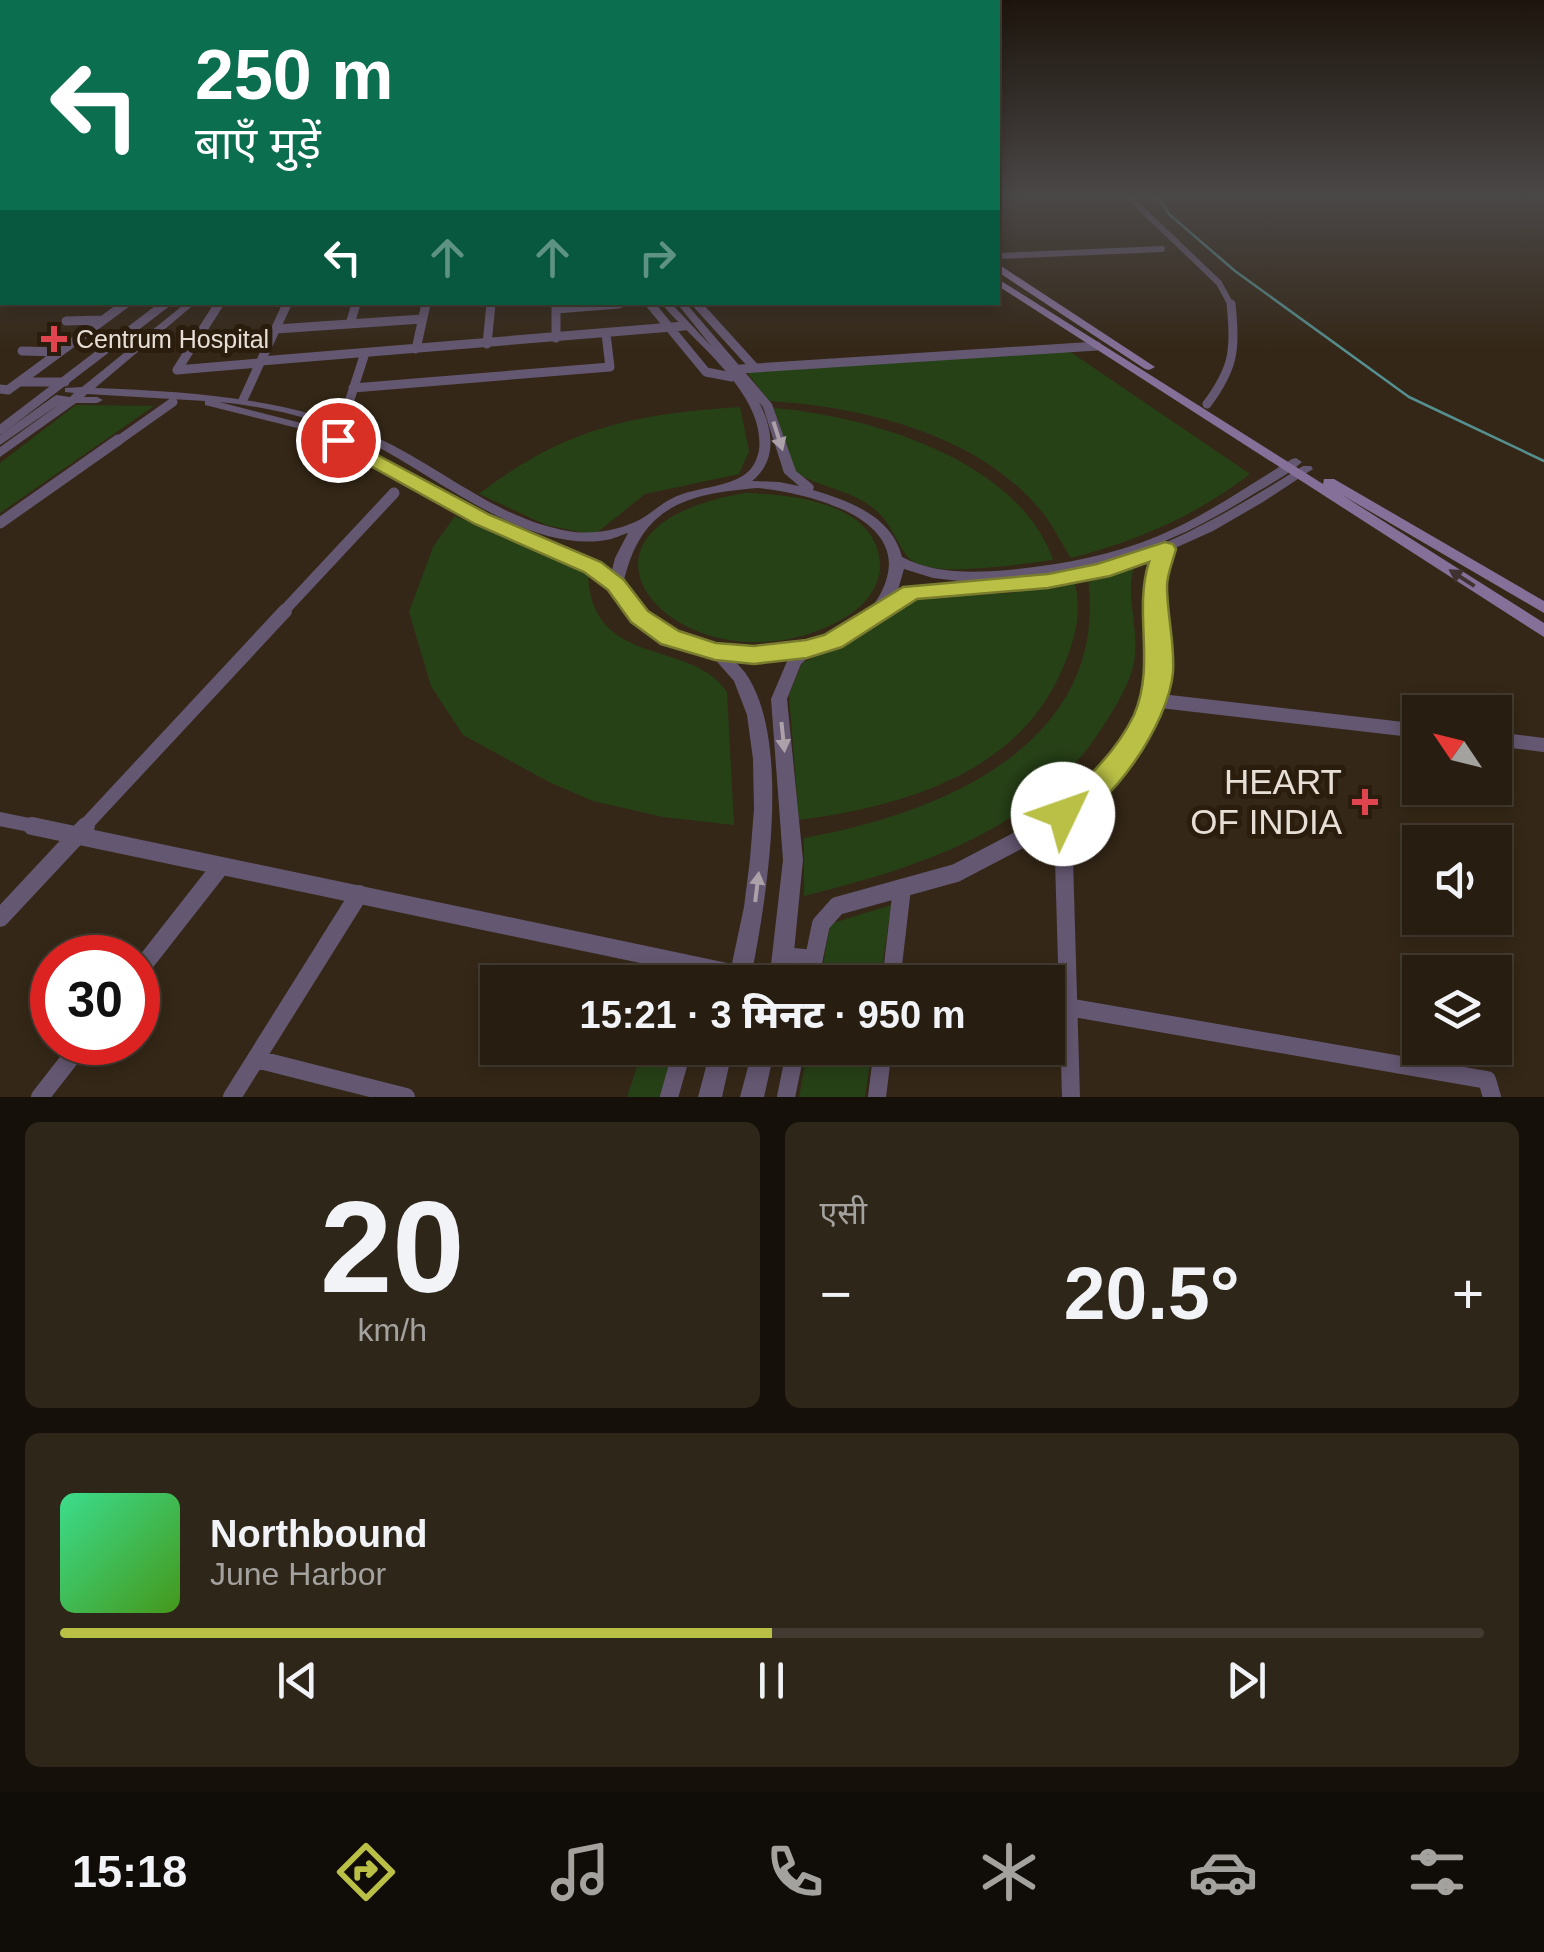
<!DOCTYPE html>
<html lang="hi">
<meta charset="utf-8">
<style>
body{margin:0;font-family:Arial,"Noto Sans Devanagari",sans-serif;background:#2f261a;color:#f1f3f6;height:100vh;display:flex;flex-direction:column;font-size:38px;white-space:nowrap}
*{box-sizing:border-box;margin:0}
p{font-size:32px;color:#a4a29f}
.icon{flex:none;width:55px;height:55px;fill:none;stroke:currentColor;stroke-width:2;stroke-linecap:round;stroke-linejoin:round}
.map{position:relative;height:1097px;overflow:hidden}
.details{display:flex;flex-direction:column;gap:25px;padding:25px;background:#151009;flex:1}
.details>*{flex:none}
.guide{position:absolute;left:0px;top:0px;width:1000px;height:305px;box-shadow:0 5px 15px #0003,0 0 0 2px #433b31;background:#0b6e4f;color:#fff;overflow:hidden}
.needle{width:65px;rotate:305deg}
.buttons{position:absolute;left:1402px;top:695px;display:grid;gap:20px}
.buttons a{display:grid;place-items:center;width:110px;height:110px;border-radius:0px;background:#271d11;box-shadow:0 5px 15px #0003,0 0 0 2px #433b31;font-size:50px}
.speed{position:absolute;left:30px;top:935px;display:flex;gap:20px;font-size:50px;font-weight:700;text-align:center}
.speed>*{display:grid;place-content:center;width:130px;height:130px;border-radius:50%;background:#271d11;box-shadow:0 5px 15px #0003,0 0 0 2px #433b31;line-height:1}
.speed .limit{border:15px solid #d22;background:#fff;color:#111}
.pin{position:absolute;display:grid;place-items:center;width:85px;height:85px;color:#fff;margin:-42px;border:5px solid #fff;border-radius:50%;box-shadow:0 2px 10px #0007}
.me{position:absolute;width:110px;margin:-55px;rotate:48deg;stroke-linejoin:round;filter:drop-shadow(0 0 8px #0008)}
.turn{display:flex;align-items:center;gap:35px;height:210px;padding:0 30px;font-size:45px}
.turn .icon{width:130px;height:130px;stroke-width:2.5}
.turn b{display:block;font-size:70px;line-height:85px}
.lanes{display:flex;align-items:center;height:95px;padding:0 30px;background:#0003;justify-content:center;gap:50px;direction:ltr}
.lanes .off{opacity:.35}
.big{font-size:75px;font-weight:800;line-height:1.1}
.details .widget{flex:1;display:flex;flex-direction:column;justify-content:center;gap:15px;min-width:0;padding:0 35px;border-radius:15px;background:#2f261a}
.details .dial{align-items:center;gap:0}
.dial b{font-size:130px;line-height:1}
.song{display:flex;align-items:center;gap:30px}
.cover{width:120px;height:120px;border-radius:15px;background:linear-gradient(135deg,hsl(150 70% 55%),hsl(100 70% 35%))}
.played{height:10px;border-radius:5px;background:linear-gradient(90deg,#bac045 50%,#433b31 50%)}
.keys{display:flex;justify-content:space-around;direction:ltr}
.heat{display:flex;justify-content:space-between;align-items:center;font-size:55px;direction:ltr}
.details .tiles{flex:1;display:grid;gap:25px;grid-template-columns:1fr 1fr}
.widget:last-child{grid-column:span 2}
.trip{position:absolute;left:480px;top:965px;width:585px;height:100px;border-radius:0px;background:#271d11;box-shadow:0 5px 15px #0003,0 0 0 2px #433b31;font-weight:800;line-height:100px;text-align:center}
.tabs{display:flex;height:160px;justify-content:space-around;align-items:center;background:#100c07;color:#a4a29f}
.tabs .icon{width:70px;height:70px}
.tabs .active{color:#bac045}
.tabs b{font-size:45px;color:#f1f3f6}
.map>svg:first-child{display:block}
</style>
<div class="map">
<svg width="1544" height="1097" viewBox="0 0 1544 1097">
<rect width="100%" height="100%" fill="#342717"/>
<path fill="#274117" d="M1069 351 1250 474C1195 516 1137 541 1071 558 1061 543 1053 525 1042 512 979 434 864 407 769 401L746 371Z
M76 405 154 406 0 513V463Z
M740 407 749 451 739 474 645 494 594 535 546 525 479 494C564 428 634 414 740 407Z
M774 408C868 416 1018 459 1053 560 1025 563 926 581 908 557 893 538 890 517 866 503 844 489 817 486 795 472Z
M745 493C790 494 878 502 880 565 880 591 859 611 837 622 688 700 526 530 745 493Z
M455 516 588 571C589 671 691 637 727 692L734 825 663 817 593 801 549 782 463 735 431 686 409 612 433 547Z
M1136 563C1122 592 1142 631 1133 667 1127 689 1114 709 1102 728 1036 831 917 868 804 896V838C938 814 1110 746 1088 578Z
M1074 580C1083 612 1075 640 1062 670 1017 774 903 806 799 820L789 695 802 663 858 636 906 599 1011 593Z
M891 905 880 982H820L830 924Z
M643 1048H676L661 1097H627Z
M808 1048H872L865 1097H799Z"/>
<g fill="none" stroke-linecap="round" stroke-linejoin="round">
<path stroke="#558f90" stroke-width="2.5" d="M1157 197 1170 215 1235 271 1409 397 1544 461"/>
<path stroke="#645771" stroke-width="6" d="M1129 197 1219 283 1232 307
M998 256 1162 249
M556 302V307
M648 302 652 307
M695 302 699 307
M121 307 128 302
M162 307 168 302
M217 307 220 302
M286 307 288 302
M355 307 357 302
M425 307 426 302
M491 307V302
M586 307 623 304"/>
<path stroke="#645771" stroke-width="9" d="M556 304V338
M650 304 706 372 732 377
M697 304 755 368
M556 309 619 304
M66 321 102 320
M350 324 356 304
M276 329 422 319
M487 344 491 304
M416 349 426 304
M22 351 60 352
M261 361 684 326
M740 369 1097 346
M177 370 260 363
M177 370 219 304
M19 382H65
M353 388 610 367 606 334
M0 389 8 390 125 304
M243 400 287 304
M1207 404C1234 368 1236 349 1231 304
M341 427 365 353
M0 430 165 304
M115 443 173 402"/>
<path stroke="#645771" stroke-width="11" d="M0 523 118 440
M282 613 394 493
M1157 613 1155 582 1165 549"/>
<path stroke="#645771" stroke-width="14" d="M1152 700 1420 731
M1495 739 1544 745
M1063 814V828
M0 819 44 828
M83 828 285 611
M1042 828C1093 793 1154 740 1160 673 1162 653 1158 631 1157 611"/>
<path stroke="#645771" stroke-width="18" d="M32 826 741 975
M1063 826 1071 1097
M0 918 86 826
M783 956 814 959
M138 972 221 866
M809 982 821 924 837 906 956 873 1046 826
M891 982 902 888
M1068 1007 1487 1080 1492 1097
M256 1059 406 1097
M40 1097 83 1042
M232 1097 359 894
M669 1097 683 1048
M786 1097 796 1048
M877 1097 883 1048"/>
<path fill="#645771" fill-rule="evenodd" d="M187 302H197L95 388C192 392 288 397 378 438 441 467 497 519 568 531 590 535 615 531 635 522 650 516 662 501 680 495 701 487 726 487 744 475 753 469 757 460 759 450 766 393 692 341 660 302H670L712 347 676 302H685L772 404 796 471 812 484 814 487 813 490C849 501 892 516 902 557 935 574 971 573 1008 570 1059 565 1110 556 1158 536 1205 516 1248 486 1292 459L1296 458 1302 462C1289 474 1272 483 1257 492 1184 538 1123 563 1038 575 1137 569 1221 517 1303 466H1311L1313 469 1263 502 1213 531 1135 566 1075 581 956 590 929 595 907 602 880 615 856 636 828 649 813 653 801 664 787 699 803 860 791 982H769L783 860 771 699 788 659 759 661 733 659C738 665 744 670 748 677 792 747 766 904 750 982H728L744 907 750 859 754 809 753 759 747 715 734 681 712 656 691 651 656 636 635 618 611 588 588 570 477 522 358 454 309 431 205 405V401L87 394 84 397H97L103 400 97 403H76L0 457V447L61 403 0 445V435L56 395 70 397 74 393 65 392V388L82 387ZM219 402C272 407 326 421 374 445 440 479 528 553 606 540 614 539 621 535 628 533L615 558 611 574 598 564 487 516 366 448 317 427ZM759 402 763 407 784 473 799 486 779 482 752 481C778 460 773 429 759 402ZM758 488C802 492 904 515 887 577 884 589 878 600 869 610 824 658 721 662 666 628 649 618 636 600 623 585 640 506 685 494 758 488ZM904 569 933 578 959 581 927 586 894 597 898 590Z
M711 1048H733L722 1097H698Z
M753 1048H775L764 1097H740Z"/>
<path fill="#847099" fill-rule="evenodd" d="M998 265 1001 266 1155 367 1149 370 1145 369 998 272Z
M998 279 1323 484 1324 479H1334L1544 601V613L1342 495 1544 623V637L998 286Z"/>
</g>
<defs><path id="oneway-solid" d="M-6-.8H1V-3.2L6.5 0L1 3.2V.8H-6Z" transform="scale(2.5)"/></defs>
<g fill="#aca1a8">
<use href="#oneway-solid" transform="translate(778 436) rotate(72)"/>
<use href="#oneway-solid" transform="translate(783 737) rotate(84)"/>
<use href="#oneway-solid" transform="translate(757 887) rotate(-83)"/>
</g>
<use fill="#403231" href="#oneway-solid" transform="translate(1462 578) rotate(-147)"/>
<linearGradient id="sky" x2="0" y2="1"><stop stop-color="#1d150d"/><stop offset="0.56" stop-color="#4a4747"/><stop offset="1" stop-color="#4a4747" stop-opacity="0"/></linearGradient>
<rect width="1544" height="351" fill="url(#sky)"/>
<path fill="#bac045" stroke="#797d2d" stroke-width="2.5" d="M338 434 490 515 601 562 624 580 648 611 679 631 716 643 754 646 806 640 824 635 903 587 1048 574 1097 564 1165 542 1173 544 1176 549C1173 561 1167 574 1167 586 1167 615 1175 644 1173 672 1169 722 1111 810 1063 826L1052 822 1048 814C1053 803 1061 800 1070 793 1095 772 1120 744 1134 715 1156 664 1133 612 1149 562L1110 576 1048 588 917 599 842 647 807 658 754 664 715 660 661 644 631 622 608 590 584 572 475 524 331 444 328 440Z"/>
<g fill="#e0444e" stroke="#2a1d0e" stroke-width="4">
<path d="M49 324h10v10h10v10h-10v10h-10v-10h-10v-10h10z"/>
<path d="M1360 787h10v10h10v10h-10v10h-10v-10h-10v-10h10z"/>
</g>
<g text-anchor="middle" stroke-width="10" stroke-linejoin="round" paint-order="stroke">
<g font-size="25" fill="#e7ded5" stroke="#2a1d0e" text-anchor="start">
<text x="76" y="348">Centrum Hospital</text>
</g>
<g font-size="35" fill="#e7ded5" stroke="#2a1d0e" text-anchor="end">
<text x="1342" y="794">HEART<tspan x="1342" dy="40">OF INDIA</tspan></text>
</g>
</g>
</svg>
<div class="buttons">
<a><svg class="needle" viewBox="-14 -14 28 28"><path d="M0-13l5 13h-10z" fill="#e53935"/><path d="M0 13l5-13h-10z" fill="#a4a29f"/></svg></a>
<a><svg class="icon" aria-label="sound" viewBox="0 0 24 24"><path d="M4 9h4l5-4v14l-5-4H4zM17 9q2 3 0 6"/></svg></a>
<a><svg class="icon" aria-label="layers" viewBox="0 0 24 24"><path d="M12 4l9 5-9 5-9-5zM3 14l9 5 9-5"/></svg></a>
</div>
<div class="speed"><div class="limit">30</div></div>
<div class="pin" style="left:338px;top:440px;background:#d93025"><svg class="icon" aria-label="arrive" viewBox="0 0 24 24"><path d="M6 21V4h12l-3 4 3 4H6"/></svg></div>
<svg class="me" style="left:1063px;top:814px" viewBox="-20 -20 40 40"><circle r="19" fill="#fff"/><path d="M0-13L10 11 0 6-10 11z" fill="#bac045"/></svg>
<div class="trip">15:21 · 3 मिनट · 950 m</div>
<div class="guide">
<div class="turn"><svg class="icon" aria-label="left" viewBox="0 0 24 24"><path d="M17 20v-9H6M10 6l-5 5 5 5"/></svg><div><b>250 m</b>बाएँ मुड़ें</div></div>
<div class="lanes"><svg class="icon" aria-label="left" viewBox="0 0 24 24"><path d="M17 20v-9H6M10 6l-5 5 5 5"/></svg><svg class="icon off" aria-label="ahead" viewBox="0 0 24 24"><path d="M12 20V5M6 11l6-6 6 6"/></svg><svg class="icon off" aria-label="ahead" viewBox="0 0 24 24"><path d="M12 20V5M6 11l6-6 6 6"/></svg><svg class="icon off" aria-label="right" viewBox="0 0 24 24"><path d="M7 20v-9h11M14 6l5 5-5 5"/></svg></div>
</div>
</div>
<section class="details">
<div class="tiles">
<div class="widget dial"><b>20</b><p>km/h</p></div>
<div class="widget"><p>एसी</p>
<div class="heat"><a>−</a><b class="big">20.5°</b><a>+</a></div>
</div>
<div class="widget">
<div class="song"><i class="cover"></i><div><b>Northbound</b><p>June Harbor</p></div></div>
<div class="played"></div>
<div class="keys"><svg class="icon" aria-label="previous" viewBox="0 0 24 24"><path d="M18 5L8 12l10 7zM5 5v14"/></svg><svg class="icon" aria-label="pause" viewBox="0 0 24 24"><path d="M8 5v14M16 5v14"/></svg><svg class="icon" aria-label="next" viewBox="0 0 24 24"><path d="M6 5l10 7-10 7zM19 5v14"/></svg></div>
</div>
</div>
</section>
<nav class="tabs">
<b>15:18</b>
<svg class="icon active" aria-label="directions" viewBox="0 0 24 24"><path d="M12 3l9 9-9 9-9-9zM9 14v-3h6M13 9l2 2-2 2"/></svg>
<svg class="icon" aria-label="music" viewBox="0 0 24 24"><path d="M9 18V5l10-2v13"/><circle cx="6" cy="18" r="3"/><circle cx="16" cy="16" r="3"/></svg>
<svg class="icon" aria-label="phone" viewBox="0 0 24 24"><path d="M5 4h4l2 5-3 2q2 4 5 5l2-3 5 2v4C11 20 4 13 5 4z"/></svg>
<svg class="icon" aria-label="climate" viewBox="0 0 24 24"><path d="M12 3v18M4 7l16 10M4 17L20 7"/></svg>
<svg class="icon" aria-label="car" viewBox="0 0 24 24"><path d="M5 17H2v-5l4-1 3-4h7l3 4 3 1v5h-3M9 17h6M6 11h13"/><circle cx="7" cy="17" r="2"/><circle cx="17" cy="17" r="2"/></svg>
<svg class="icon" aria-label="filters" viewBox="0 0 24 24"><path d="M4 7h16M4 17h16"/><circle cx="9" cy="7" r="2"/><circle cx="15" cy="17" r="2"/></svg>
</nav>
